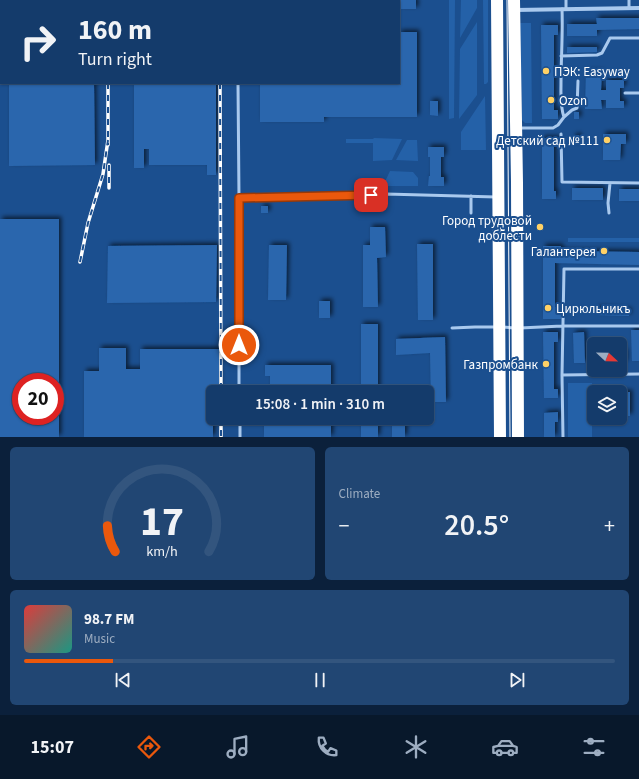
<!DOCTYPE html>
<meta charset="utf-8">
<style>
body{margin:0;font-family:"Source Sans 3",sans-serif;background:#214673;color:#f1f3f6;height:100vh;display:flex;flex-direction:column;font-size:15px;white-space:nowrap}
*{box-sizing:border-box;margin:0}
p{font-size:13px;color:#9dadc1}
.icon{flex:none;width:22px;height:22px;fill:none;stroke:currentColor;stroke-width:2;stroke-linecap:round;stroke-linejoin:round}
.map{position:relative;height:437px;overflow:hidden}
.side{display:flex;flex-direction:column;gap:10px;padding:10px;background:#0b203b;flex:1}
.side>*{flex:none}
.banner{position:absolute;left:0px;top:0px;width:400px;height:84px;box-shadow:0 1px 3px #0004,0 0 0 1px #33557e;background:#143b6b;color:#f1f3f6;overflow:hidden}
.needle{width:26px;rotate:112deg}
.buttons{position:absolute;left:587px;top:337px;display:grid;gap:8px}
.buttons a{display:grid;place-items:center;width:40px;height:40px;border-radius:6px;background:#143b6b;box-shadow:0 1px 3px #0004,0 0 0 1px #33557e;font-size:20px}
.speed{position:absolute;left:12px;top:373px;display:flex;gap:8px;font-size:20px;font-weight:700;text-align:center}
.speed>*{display:grid;place-content:center;width:52px;height:52px;border-radius:50%;background:#143b6b;box-shadow:0 1px 3px #0004,0 0 0 1px #33557e;line-height:1}
.speed .limit{border:6px solid #d22;background:#fff;color:#111}
.pin{position:absolute;display:grid;place-items:center;width:34px;height:34px;color:#fff;margin:-17px;border-radius:8px;box-shadow:0 2px 6px #0006}
.me{position:absolute;width:44px;margin:-22px;rotate:0deg;stroke-linejoin:round;filter:drop-shadow(0 0 3px #0008)}
.turn{display:flex;align-items:center;gap:14px;height:84px;padding:0 12px;font-size:18px}
.turn .icon{width:52px;height:52px;stroke-width:2.5}
.turn b{display:block;font-size:28px;line-height:34px}
.big{font-size:30px;font-weight:600;line-height:1.1}
.side .tile{flex:1;display:flex;flex-direction:column;justify-content:center;gap:6px;min-width:0;padding:0 14px;border-radius:6px;background:#214673}
.side .dial{align-items:center;gap:0}
.dial svg{height:104px;overflow:visible;fill:none;stroke:#33557e;stroke-width:7;stroke-linecap:round;text-anchor:middle}
.dial text{fill:#f1f3f6;stroke:none}
.song{display:flex;align-items:center;gap:12px}
.cover{width:48px;height:48px;border-radius:6px;background:linear-gradient(135deg,hsl(0 70% 55%),hsl(170 70% 35%))}
.played{height:4px;border-radius:2px;background:linear-gradient(90deg,#ea580c 15%,#33557e 15%)}
.keys{display:flex;justify-content:space-around;direction:ltr}
.heat{display:flex;justify-content:space-between;align-items:center;font-size:22px;direction:ltr}
.side .tiles{flex:1;display:grid;gap:10px;grid-template-columns:1fr 1fr}
.tile:last-child{grid-column:span 2}
.trip{position:absolute;left:206px;top:385px;width:228px;height:40px;border-radius:6px;background:#143b6b;box-shadow:0 1px 3px #0004,0 0 0 1px #33557e;font-weight:600;line-height:40px;text-align:center}
.menu{display:flex;height:64px;justify-content:space-around;align-items:center;background:#08182b;color:#9dadc1}
.menu .icon{width:28px;height:28px}
.menu .selected{color:#ea580c}
.menu b{font-size:18px;color:#f1f3f6}
.map>svg:first-child{display:block}
</style>
<div class="map">
<svg width="639" height="437" viewBox="0 0 639 437">
<defs>
<filter id="shadow"><feDropShadow dx="2.5" dy="-2.5" stdDeviation="2" flood-color="#0009"/></filter>
</defs>
<rect width="100%" height="100%" fill="#1b4f8f"/>
<path fill="#2461a8" d="M449 0H455L454 118 449 119Z
M461 0H477V8L460 38Z
M483 0H488V82L486 84H484Z
M477 22V95L459 119 460 49Z
M520 23H531L532 123H525L522 120Z
M485 96 486 150H461V132Z
M374 138 402 139 392 160 373 161V143H346V139H373Z
M407 140H417L418 161 396 160Z
M390 171 413 172 418 178V186H386V190H381Z
M568 238H639V242H568Z
M568 383H592V437H568Z"/>
<path fill="#2a66ad" fill-rule="evenodd" filter="url(#shadow)" d="M399 0H416V9H399Z
M596 18H639V29L597 30V36H567V24H597Z
M541 25H558V35H554V110H558V119H542Z
M399 32H417V117H324V122H260V83H399Z
M567 47H597V52L567 53Z
M586 72H602L601 90H606V80H624V88H620V101H624V108H606V100H601L602 109H585Z
M9 83H94L95 165 9 166Z
M134 83H216V175H207V165H149V149H144V168H134Z
M430 101H438V116L430 115Z
M574 112H579V119H574Z
M603 134H626V144H621L620 160H603Z
M579 135V145H573V136Z
M542 138H558V147H554V191H556V199H542Z
M428 147H444V157H441V177H444V186H428L429 176H430V157H428Z
M572 188H603V200H572Z
M619 189H639V201H619Z
M261 206H268V213H261Z
M0 219H59V437H0ZM21 382H55V416H21Z
M370 227H385L386 257 377 258 378 307H363V245H370Z
M417 244H433V320H418Z
M217 245 216 302 107 303 108 246Z
M269 245H287L286 300H268Z
M543 246H561V250L565 251 639 252V265L555 263V307H561V319H543Z
M319 301H330V318H319Z
M596 308 629 310V316L596 315Z
M361 324H378V392H361Z
M631 330H639V361H632Z
M543 332H558V342H554V389H558V398H544Z
M584 332 585 363H574L573 333Z
M445 337 446 402H431L430 353 396 355V339Z
M99 348H126V369H140V349H219V392H213V418H219V421H213V437H84V371H99Z
M620 351H625V363H620Z
M265 365H331V392H270V376H265Z
M620 392H630V416H620Z
M558 412V422H555V437H544V413Z
M264 418H331V437H264Z
M361 418H378V437H361Z
M405 425V437H392V426Z"/>
<g fill="none" stroke-linecap="round" stroke-linejoin="round">
<path stroke="#a9c9ee" stroke-width="3" d="M566 0V9
M629 8V0
M561 56 597 55 602 53 610 38H639
M238 83 239 198V392
M625 93H639
M564 117 572 110 577 108 578 81
M520 128H553L558 125 564 117C560 106 561 95 561 83 561 58 563 34 562 9
M561 134 562 182 639 183
M239 198 386 194 496 197
M471 213V196
M609 213 608 203 610 183
M502 327 515 328
M452 328 475 327H497
M520 328 562 326H639
M562 375 639 374
M240 418V437
M563 437 562 375 564 269H639"/>
<path stroke="#a9c9ee" stroke-width="4" d="M515 10 639 8"/>
<path stroke="#fff" stroke-width="12" d="M497 0 500 437
M514 0 517 182 518 437"/>
<path stroke="#fff" stroke-width="1" d="M507 0 510 437"/>
<g stroke="#fff" stroke-width="3.5">
<path id="rail" d="M108 0V1
M219 0V1
M229 0V1
M108 83V145
M220 83 221 392
M109 165V188
M80 262 88 223 103 174 108 140
M221 418V437"/>
</g>
<use href="#rail" stroke="#1b4f8f" stroke-width="2" stroke-dasharray="6" stroke-linecap="butt"/>
</g>
<g fill="none" stroke-linecap="round" stroke-linejoin="round">
<g stroke="#983908" stroke-width="10">
<path id="route" d="M239 345V198L371 195"/>
</g>
<use href="#route" stroke="#ea580c" stroke-width="7"/>
</g>
<g fill="#ffd166" stroke="#1b4f8f" stroke-width="1.5">
<circle cx="546" cy="71" r="4"/>
<circle cx="551" cy="100" r="4"/>
<circle cx="607" cy="140" r="4"/>
<circle cx="540" cy="227" r="4"/>
<circle cx="604" cy="251" r="4"/>
<circle cx="548" cy="308" r="4"/>
<circle cx="546" cy="364" r="4"/>
</g>
<g text-anchor="middle" stroke-width="4" stroke-linejoin="round" paint-order="stroke">
<g font-size="13" fill="#fff" stroke="#1b4f8f" text-anchor="end">
<text x="554" y="76" text-anchor="start">ПЭК: Easyway</text>
<text x="559" y="105" text-anchor="start">Ozon</text>
<text x="599" y="145">Детский сад №111</text>
<text x="532" y="225">Город трудовой<tspan x="532" dy="15">доблести</tspan></text>
<text x="596" y="256">Галантерея</text>
<text x="556" y="313" text-anchor="start">Цирюльникъ</text>
<text x="538" y="369">Газпромбанк</text>
</g>
</g>
</svg>
<div class="buttons">
<a><svg class="needle" viewBox="-14 -14 28 28"><path d="M0-13l5 13h-10z" fill="#e53935"/><path d="M0 13l5-13h-10z" fill="#9dadc1"/></svg></a>
<a><svg class="icon" aria-label="layers" viewBox="0 0 24 24"><path d="M12 4l9 5-9 5-9-5zM3 14l9 5 9-5"/></svg></a>
</div>
<div class="speed"><div class="limit">20</div></div>
<div class="pin" style="left:371px;top:195px;background:#d93025"><svg class="icon" aria-label="arrive" viewBox="0 0 24 24"><path d="M6 21V4h12l-3 4 3 4H6"/></svg></div>
<svg class="me" style="left:239px;top:345px" viewBox="-20 -20 40 40"><circle r="17" fill="#ea580c" stroke="#fff" stroke-width="3"/><path d="M0-11L8 9 0 5-8 9z" fill="#fff"/></svg>
<div class="trip">15:08 · 1 min · 310 m</div>
<div class="banner">
<div class="turn"><svg class="icon" aria-label="right" viewBox="0 0 24 24"><path d="M7 20v-9h11M14 6l5 5-5 5"/></svg><div><b>160 m</b>Turn right</div></div>
</div>
</div>
<section class="side">
<div class="tiles">
<div class="tile dial"><svg viewBox="0 0 100 80">
<path d="M14 69A42 42 0 1 1 86 69"/>
<path d="M14 69A42 42 0 0 1 8 49" stroke="#ea580c"/>
<text x="50" y="56" font-size="32" font-weight="700">17</text>
<text x="50" y="72" font-size="11">km/h</text>
</svg></div>
<div class="tile"><p>Climate</p>
<div class="heat"><a>−</a><b class="big">20.5°</b><a>+</a></div>
</div>
<div class="tile">
<div class="song"><i class="cover"></i><div><b>98.7 FM</b><p>Music</p></div></div>
<div class="played"></div>
<div class="keys"><svg class="icon" aria-label="previous" viewBox="0 0 24 24"><path d="M18 5L8 12l10 7zM5 5v14"/></svg><svg class="icon" aria-label="pause" viewBox="0 0 24 24"><path d="M8 5v14M16 5v14"/></svg><svg class="icon" aria-label="next" viewBox="0 0 24 24"><path d="M6 5l10 7-10 7zM19 5v14"/></svg></div>
</div>
</div>
</section>
<nav class="menu">
<b>15:07</b>
<svg class="icon selected" aria-label="directions" viewBox="0 0 24 24"><path d="M12 3l9 9-9 9-9-9zM9 14v-3h6M13 9l2 2-2 2"/></svg>
<svg class="icon" aria-label="music" viewBox="0 0 24 24"><path d="M9 18V5l10-2v13"/><circle cx="6" cy="18" r="3"/><circle cx="16" cy="16" r="3"/></svg>
<svg class="icon" aria-label="phone" viewBox="0 0 24 24"><path d="M5 4h4l2 5-3 2q2 4 5 5l2-3 5 2v4C11 20 4 13 5 4z"/></svg>
<svg class="icon" aria-label="climate" viewBox="0 0 24 24"><path d="M12 3v18M4 7l16 10M4 17L20 7"/></svg>
<svg class="icon" aria-label="car" viewBox="0 0 24 24"><path d="M5 17H2v-5l4-1 3-4h7l3 4 3 1v5h-3M9 17h6M6 11h13"/><circle cx="7" cy="17" r="2"/><circle cx="17" cy="17" r="2"/></svg>
<svg class="icon" aria-label="filters" viewBox="0 0 24 24"><path d="M4 7h16M4 17h16"/><circle cx="9" cy="7" r="2"/><circle cx="15" cy="17" r="2"/></svg>
</nav>
